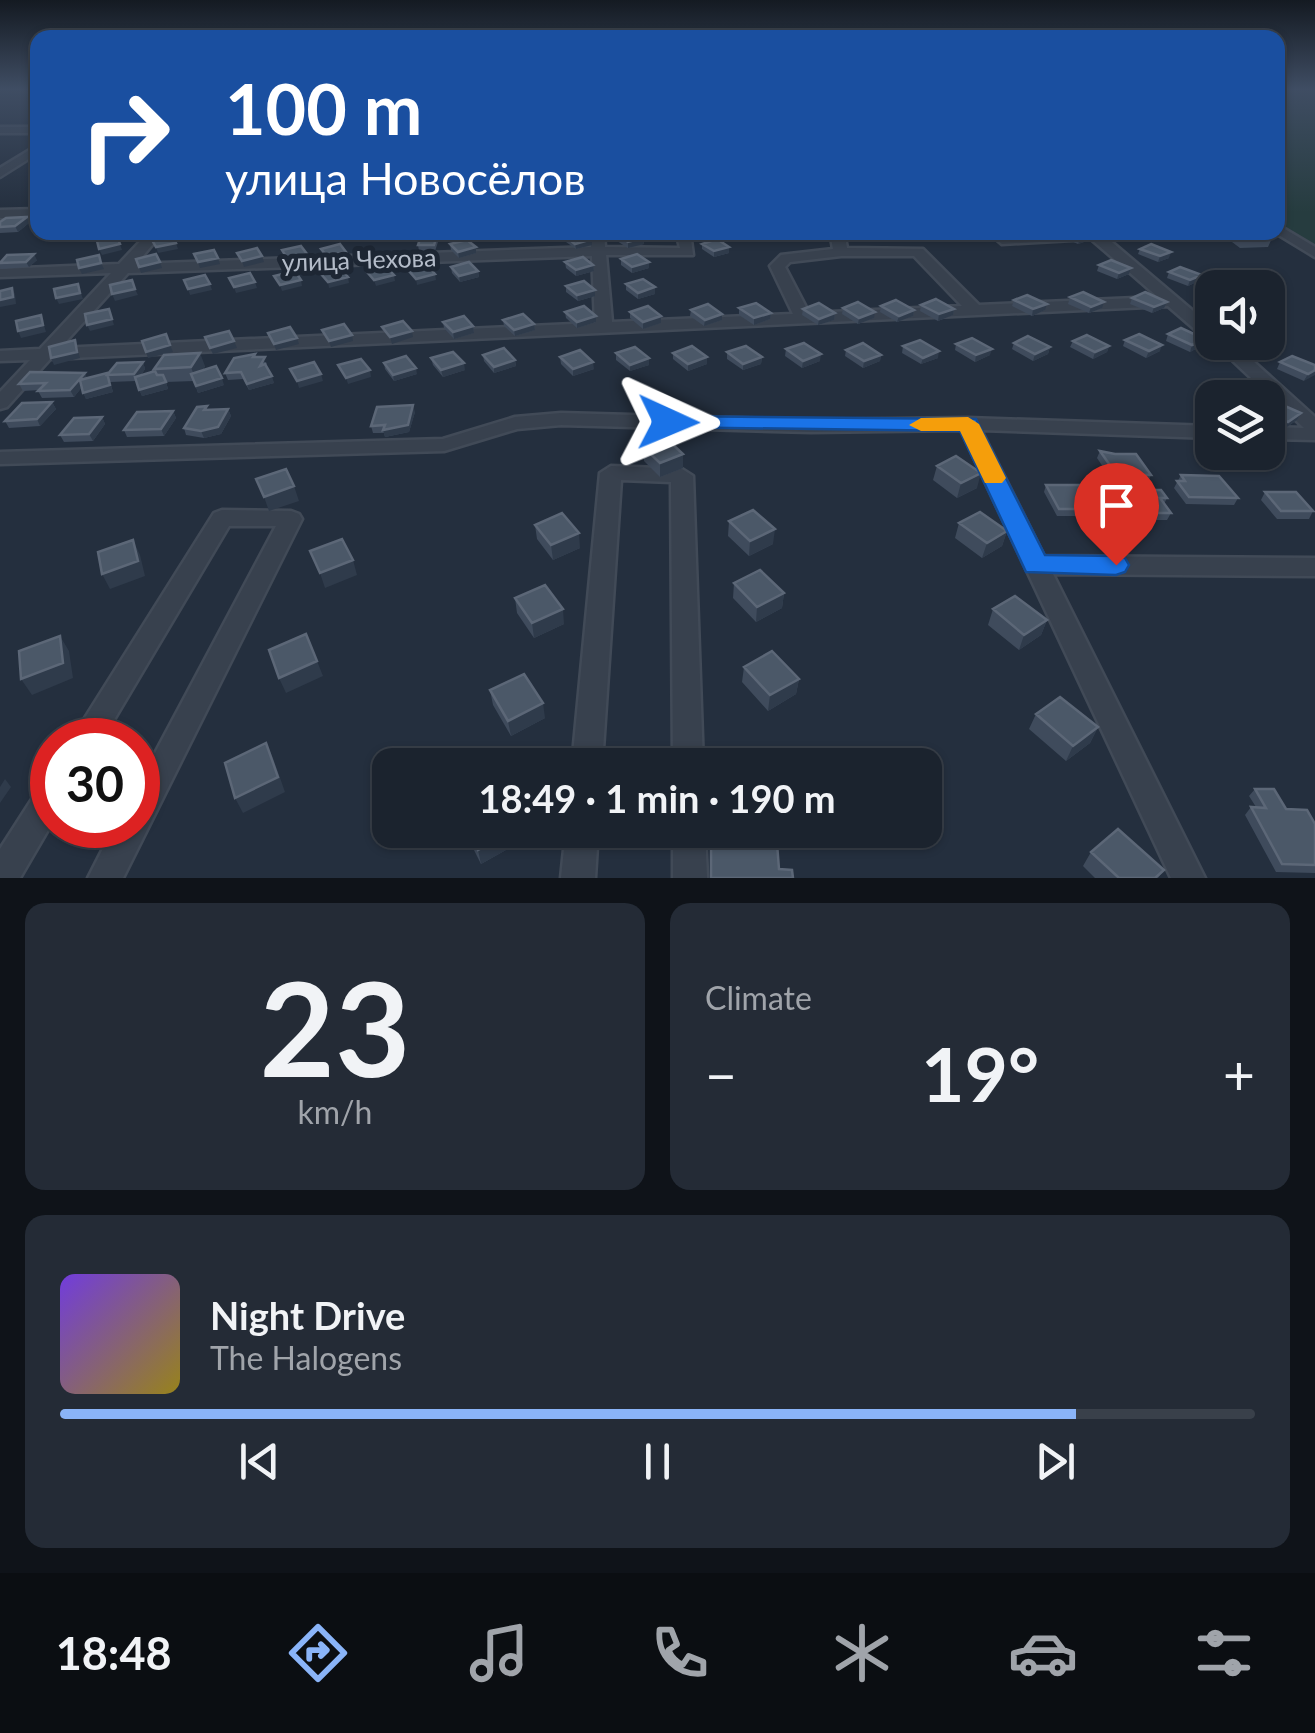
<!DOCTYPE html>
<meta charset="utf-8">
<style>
body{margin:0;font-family:Lato,sans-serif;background:#242b36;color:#f1f3f6;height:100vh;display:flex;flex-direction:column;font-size:38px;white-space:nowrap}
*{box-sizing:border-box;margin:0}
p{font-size:32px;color:#a0a4aa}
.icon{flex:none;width:55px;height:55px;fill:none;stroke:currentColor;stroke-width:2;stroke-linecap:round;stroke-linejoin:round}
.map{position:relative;height:878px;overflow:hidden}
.sheet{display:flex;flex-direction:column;gap:25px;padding:25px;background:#0f1319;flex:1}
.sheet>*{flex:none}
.banner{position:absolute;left:30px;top:30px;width:1255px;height:210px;border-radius:20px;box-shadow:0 2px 8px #0004,0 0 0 2px #39404a;background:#1a4fa0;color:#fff;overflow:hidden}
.tools{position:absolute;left:1195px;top:270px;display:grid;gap:20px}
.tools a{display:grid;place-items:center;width:90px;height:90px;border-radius:20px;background:#1b232e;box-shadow:0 2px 8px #0004,0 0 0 2px #39404a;font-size:50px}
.speed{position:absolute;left:30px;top:718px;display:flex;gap:20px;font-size:50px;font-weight:700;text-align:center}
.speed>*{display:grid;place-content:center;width:130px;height:130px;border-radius:50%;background:#1b232e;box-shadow:0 2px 8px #0004,0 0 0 2px #39404a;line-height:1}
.speed .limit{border:15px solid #d22;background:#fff;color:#111}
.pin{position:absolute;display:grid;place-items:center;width:85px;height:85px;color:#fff;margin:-102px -42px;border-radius:50% 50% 50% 0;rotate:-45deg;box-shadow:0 0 10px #0007}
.pin .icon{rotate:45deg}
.me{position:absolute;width:110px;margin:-55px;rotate:91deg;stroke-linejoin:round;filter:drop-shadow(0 0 8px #0008)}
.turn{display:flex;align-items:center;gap:35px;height:210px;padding:0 30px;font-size:45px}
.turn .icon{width:130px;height:130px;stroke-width:2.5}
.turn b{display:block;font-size:70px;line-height:85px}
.big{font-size:75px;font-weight:700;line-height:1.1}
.sheet .tile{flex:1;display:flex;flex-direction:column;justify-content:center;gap:15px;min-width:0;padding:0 35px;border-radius:20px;background:#242b36}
.sheet .dial{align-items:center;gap:0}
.dial b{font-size:130px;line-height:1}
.song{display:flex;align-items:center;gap:30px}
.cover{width:120px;height:120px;border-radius:15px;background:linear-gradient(135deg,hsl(260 70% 55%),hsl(50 70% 35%))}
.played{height:10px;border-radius:5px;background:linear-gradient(90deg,#8ab4f8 85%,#39404a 85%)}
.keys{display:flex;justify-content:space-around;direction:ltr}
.heat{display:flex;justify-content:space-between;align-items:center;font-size:55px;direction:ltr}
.sheet .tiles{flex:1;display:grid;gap:25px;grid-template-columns:1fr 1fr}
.tile:last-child{grid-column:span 2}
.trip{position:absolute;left:372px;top:748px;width:570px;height:100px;border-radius:20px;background:#1b232e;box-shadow:0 2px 8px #0004,0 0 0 2px #39404a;font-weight:700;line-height:100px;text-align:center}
.tabs{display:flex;height:160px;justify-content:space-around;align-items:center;background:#0b0e12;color:#a0a4aa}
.tabs .icon{width:70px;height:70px}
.tabs .on{color:#8ab4f8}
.tabs b{font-size:45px;color:#f1f3f6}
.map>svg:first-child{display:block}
</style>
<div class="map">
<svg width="1315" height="878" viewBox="0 0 1315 878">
<rect width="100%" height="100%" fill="#242f3e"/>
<path fill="#263c3f" d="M1278 89H1315V247L1278 223Z"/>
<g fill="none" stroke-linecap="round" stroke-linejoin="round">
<g stroke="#414a57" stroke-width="5">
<path id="minor" d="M0 127H38V133H0Z
M38 145V153L0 177V168Z
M38 209V217L0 218V210Z
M1278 225 1315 247V257L1274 232H1278Z
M149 232H163L136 264 591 247 590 232H604L605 247 680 248 676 232H690L693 255H606L612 322 793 314 770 266 781 255 833 249 830 232H844L847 248 923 249 979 305 1158 297 1091 239 1002 244 988 232H1002L1006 236 1100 232 1212 327V340L1206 339 1168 306 50 359 7 407 0 409V392L30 360 0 361V351L40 349 111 273 0 277V269L119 264ZM592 256 595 323 60 348 128 273ZM841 256H914L962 306 809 313 785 267 790 262Z
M1213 342H1232L1315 417V440L1268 439V427L1304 428Z
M561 413 811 420 968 418 1212 426V438L981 430 1044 556 1315 558V576L1053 574 1205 878H1171L961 430 811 432 561 425 517 429 444 451 0 464V452L443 439 515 417Z
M611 466 682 469 693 476 703 765H673L671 482 621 480 602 765H572L600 473Z
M222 510 291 511 299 514 302 519 123 878H88L115 825H138V785L276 526H229L102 740H71L214 513Z
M52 781V823L20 878H0V849L41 785Z
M566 830H598L595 878H561Z
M673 830H705L707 878H673Z"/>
</g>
<use href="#minor" fill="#38414e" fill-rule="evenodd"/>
</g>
<path fill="#3f4b5c" d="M27 217 29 223 18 232 0 233V222Z
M698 232H724V236L710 240Z
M1062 232H1087L1092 234 1090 240 1078 244 1061 237Z
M1113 232H1144L1142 237 1131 241Z
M1231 232H1268L1273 236 1268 247 1240 248 1228 239Z
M617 235 643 238 644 244 628 248 617 241Z
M437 236 438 242 435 251H419L418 245Z
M565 236 592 245 576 249 566 242Z
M450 244 476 247V253L459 258 451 250Z
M702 244 729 253 714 257 702 249Z
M1140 249 1169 258 1158 262 1138 254Z
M621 259 649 262V268L632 273 621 265Z
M37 260 29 267 1 269 0 267V261Z
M565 262 593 265 594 271 576 276 566 268Z
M1099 265 1129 274 1117 279 1097 271Z
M451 267 478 271 479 277 460 282 452 273Z
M1169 272 1202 275 1199 281 1188 286 1167 278Z
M626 284 655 294 638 299 626 290Z
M566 286 595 296 578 301 566 292Z
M1070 297 1102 308 1089 313 1068 304Z
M1132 298 1167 302 1164 308 1152 313 1130 304Z
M1014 300 1045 310 1032 316 1012 306Z
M921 305 954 309 953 315 938 321 920 311Z
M881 306 914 310 913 316 897 322 880 312Z
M739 308 771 313 770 319 754 325 739 315Z
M843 308 874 318 858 324 842 314Z
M803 309 835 313 834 320 818 325 802 315Z
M691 310 722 320 704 326 690 316Z
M565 312 596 322 577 328 566 318Z
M630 312 661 323 643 329 630 318Z
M503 320 534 324 535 330 515 336 504 326Z
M443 322 473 326 474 333 454 339 444 328Z
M1168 334 1203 345 1190 352 1166 341Z
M1125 340 1160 351 1146 358 1123 346Z
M1073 341 1109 346 1107 352 1093 359 1070 347Z
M1250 342H1274L1263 348Z
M1014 343 1050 347 1048 354 1033 361 1012 349Z
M956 344 990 355 975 362 955 350Z
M903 346 938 358 921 364 902 353Z
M786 349 820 361 802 368 785 356Z
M846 350 881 355 880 361 863 368 845 356Z
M727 352 762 357 761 364 743 370 727 359Z
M616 353 649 365 630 371 616 360Z
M673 353 707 364 688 371 673 359Z
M255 354 256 357 267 363 266 366 274 383 249 390 243 379 228 380 225 373Z
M483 355 515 360 516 366 494 373 484 361Z
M560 357 594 369 573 376 561 364Z
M431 358 465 370 443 377 433 365Z
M143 362 145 369 141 375 155 371 154 369 205 366 203 370 224 385 198 393 194 381 166 382 168 389 142 396 136 381 110 382 113 392 86 399 82 387 74 397 42 398 38 391 40 390 23 391 19 384 108 375Z
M1280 362 1315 365 1304 381 1277 369Z
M384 363 417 374 394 381 385 369Z
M52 402 56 409 40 426 9 428 5 421Z
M1268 402 1301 413 1297 420 1284 429 1268 421Z
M228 409 231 416 221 434 204 438 186 435 184 428 208 410Z
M173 411 176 418 164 436 127 437 124 430Z
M415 412 409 432 385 437 384 433H373L371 426Z
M102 417 105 424 93 441 64 442 60 435Z
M643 447 683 454V468L660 477 644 461Z
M1100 451 1151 475 1148 482H1113L1097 458Z
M937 466 977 488 957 498 933 480Z
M1181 475 1238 498 1234 505 1186 504 1174 488Z
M1046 485 1096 509 1093 516H1057L1044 492Z
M1114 490 1167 498 1164 504 1171 513 1167 520H1126L1111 497Z
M1265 492 1313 511 1309 519H1277L1261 500Z
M729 521 773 544 749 556 728 536Z
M959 523 1007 531 1002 546 982 558 955 538Z
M535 525 580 548 553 560 537 539Z
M734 583 784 593 782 608 756 622 733 598Z
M515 598 564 624 534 638 517 613Z
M993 609 1047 620 1041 635 1019 650 988 625Z
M744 667 799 679 796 694 768 711 742 682Z
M490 690 545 718 511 736 493 705Z
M1036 714 1098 727 1090 743 1066 761 1029 729Z
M1255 789 1286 809 1315 824V873L1276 872 1245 815 1251 807H1256L1249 796Z
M464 830H518L520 842 481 864Z
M1091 852 1164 870 1158 878H1095L1083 866Z"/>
<path fill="#2f3b4b" d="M27 217 29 223 18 232 15 226Z
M715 232H724V236L710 240V234Z
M1140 232H1144L1142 237 1131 241 1133 235Z
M1092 234 1090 240 1078 244 1080 239Z
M643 238 644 244 628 248V242Z
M592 239V245L576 249 575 244Z
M176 243 178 249 158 253 156 247Z
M120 244 122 250 102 255 99 249Z
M476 247V253L459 258 458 252Z
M729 247V253L714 257V251Z
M346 252 347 258 329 262 327 256Z
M1171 252 1169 258 1158 262 1160 256Z
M34 254 37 260 29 267 26 262Z
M307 254 308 260 289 264 287 258Z
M262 256 264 262 244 267 242 261Z
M218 258 220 264 200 268 198 262Z
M160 262 162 268 141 273 139 267Z
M649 262V268L632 273V267Z
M101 263 104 269 82 274 79 268Z
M593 265 594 271 576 276V270Z
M1131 268 1129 274 1117 279 1119 273Z
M478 271 479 277 460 282 459 276Z
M435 274 436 280 417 285 416 279Z
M394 275 395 281 376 286 374 280Z
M1202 275 1199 281 1188 286 1190 280Z
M348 277 349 283 329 288 328 282Z
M301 280 302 286 282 291 280 285Z
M255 282 257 288 236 293 234 287Z
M78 284 83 299 59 304 56 298Z
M210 284 212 290 190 295 188 289Z
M655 287V294L638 299V293Z
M12 288 15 294 16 304 0 307V300Z
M135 289 138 295 115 301 112 294Z
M595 290V296L578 301 577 295Z
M1104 302 1102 308 1089 313 1091 307Z
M1167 302 1164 308 1152 313 1154 307Z
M1047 304 1045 310 1032 316 1033 309Z
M109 309 114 325 90 331 87 325Z
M954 309 953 315 938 321 939 314Z
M914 310 913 316 897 322 899 316Z
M875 312 874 318 858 324 859 318Z
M771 313 770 319 754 325V318Z
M835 313 834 320 818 325 819 319Z
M722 314V320L704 326 705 320Z
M41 315 46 332 21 338 18 331Z
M596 316V322L577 328V322Z
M661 316V323L643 329V322Z
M534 324 535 330 515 336 514 330Z
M473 326 474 333 454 339 453 332Z
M412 331 413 337 392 344 390 337Z
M352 335 353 341 331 347 329 341Z
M1278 335 1274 342 1263 348 1268 341Z
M297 338 299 344 276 350 274 344Z
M1205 339 1203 345 1190 352 1192 345Z
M75 340 80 358 54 365 51 358Z
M234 341 237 348 213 354 210 348Z
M170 345 173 352 148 358 146 352Z
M1162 345 1160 351 1146 358 1149 351Z
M1109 346 1107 352 1093 359 1095 352Z
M1050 347 1048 354 1033 361 1035 354Z
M992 349 990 355 975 362 976 355Z
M939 351 938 358 921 364 923 358Z
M200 353 205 366 196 381 191 367Z
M821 354 820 361 802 368 803 361Z
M881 355 880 361 863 368 864 361Z
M707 357V364L688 371V364Z
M762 357 761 364 743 370V364Z
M649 358V365L630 371V365Z
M515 360 516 366 494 373V367Z
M143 362 145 369 137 381 134 374Z
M593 362 594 369 573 376V369Z
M464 363 465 370 443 377 441 370Z
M416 368 417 374 394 381 393 375Z
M370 370 371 377 348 384 346 378Z
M1315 370V375L1304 381 1308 374Z
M85 373 88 380 74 397 70 390Z
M107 373 113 392 86 399 83 393Z
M321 374 323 381 299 388 297 381Z
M272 376 274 383 249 390 247 384Z
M222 378 224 385 198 393 196 386Z
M166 382 168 389 142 396 139 390Z
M52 402 56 409 40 426 37 419Z
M413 405 415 412 409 432 385 437 383 430Z
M228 409 231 416 221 434 204 438 201 431Z
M173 411 176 418 164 436 161 429Z
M1301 413 1297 420 1284 429 1288 422Z
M102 417 105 424 93 441 89 434Z
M683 454V468L660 477V463Z
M981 473 977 488 957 498 961 483Z
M294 486 299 501 269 511 264 497Z
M775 529 773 544 749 556 750 541Z
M1007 531 1002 546 982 558 987 543Z
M579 533 580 548 553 560 551 545Z
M133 540 140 555 145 576 110 589 102 574Z
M353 560 357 575 325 588 320 573Z
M784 593 782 608 756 622 757 607Z
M563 609 564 624 534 638 532 623Z
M1047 620 1041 635 1019 650 1024 635Z
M60 636 69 651 73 678 32 695 21 679Z
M317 661 323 676 286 693 279 678Z
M799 679 796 694 768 711 770 695Z
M543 703 545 718 511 736 508 721Z
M1098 727 1090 743 1066 761 1073 746Z
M266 743 273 758 285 792 243 813 235 798Z
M5 779 11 787 0 803V787Z
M512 830H518L520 842 481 864 478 850Z"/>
<path fill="#4b5868" stroke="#5c6777" stroke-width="2.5" d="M27 217 15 226 0 227V222L6 218Z
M580 232 592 239 575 244 565 236Z
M627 232H635L643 238 628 242 617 235Z
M1065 232H1087L1092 234 1080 239Z
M1239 232H1268L1273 236H1245Z
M172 235 176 243 156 247 152 240Z
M421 236H437L434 245H418Z
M117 237 120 244 99 249 97 241Z
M717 239 729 247 714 251 702 244Z
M467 240 476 247 458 252 450 244Z
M340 244 346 252 327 256 321 249Z
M1151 244 1171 252 1160 256 1140 249Z
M301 246 307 254 287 258 282 250Z
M257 248 262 256 242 261 237 253Z
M214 250 218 258 198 262 194 254Z
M34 254 26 262 0 263 7 255Z
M156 254 160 262 139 267 136 259Z
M637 254 649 262 632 267 621 259Z
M99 255 101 263 79 268 77 260Z
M583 257 593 265 576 270 565 262Z
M1111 260 1131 268 1119 273 1099 265Z
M469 262 478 271 459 276 451 267Z
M427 265 435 274 416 279 408 270Z
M386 267 394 275 374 280 367 272Z
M1180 267 1202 275 1190 280 1169 272Z
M341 269 348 277 328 282 321 274Z
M295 271 301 280 280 285 274 276Z
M250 273 255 282 234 287 229 278Z
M205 275 210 284 188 289 184 280Z
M643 279 655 287 638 293 626 284Z
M132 280 135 289 112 294 110 285Z
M584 281 595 290 577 295 566 286Z
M78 284 80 293 56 298 54 289Z
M12 288 13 297 0 300V291Z
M1083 292 1104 302 1091 307 1070 297Z
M1145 292 1167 302 1154 307 1132 298Z
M1027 295 1047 304 1033 309 1014 300Z
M936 299 954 309 939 314 921 305Z
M896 300 914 310 899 316 881 306Z
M858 302 875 312 859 318 843 308Z
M756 303 771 313 754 318 739 308Z
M819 303 835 313 819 319 803 309Z
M708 304 722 314 705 320 691 310Z
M584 306 596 316 577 322 565 312Z
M648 306 661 316 643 322 630 312Z
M109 309 112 319 87 325 85 314Z
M523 314 534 324 514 330 503 320Z
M41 315 43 325 18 331 16 321Z
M464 316 473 326 453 332 443 322Z
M403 321 412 331 390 337 382 327Z
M344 324 352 335 329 341 322 330Z
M290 327 297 338 274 344 268 333Z
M1181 328 1205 339 1192 345 1168 334Z
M229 331 234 341 210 348 205 337Z
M1268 331 1278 335 1268 341Z
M166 334 170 345 146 352 142 341Z
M1139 334 1162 345 1149 351 1125 340Z
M1087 335 1109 346 1095 352 1073 341Z
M1028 336 1050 347 1035 354 1014 343Z
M972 338 992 349 976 355 956 344Z
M75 340 77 352 51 358 49 347Z
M920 340 939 351 923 358 903 346Z
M804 343 821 354 803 361 786 349Z
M863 343 881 355 864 361 846 350Z
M692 346 707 357 688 364 673 353Z
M746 346 762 357 743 364 727 352Z
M635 347 649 358 630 365 616 353Z
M504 348 515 360 494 367 483 355Z
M580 350 593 362 573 369 560 357Z
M453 352 464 363 441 370 431 358Z
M200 353 191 367 154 369 164 355Z
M255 354 253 357H265L260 366 265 364 272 376 247 384 241 372 225 373 234 358Z
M406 356 416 368 393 375 384 363Z
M1292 356 1315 365V370L1308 374 1280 362Z
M361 359 370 370 346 378 338 365Z
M143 362 134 374 107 375 117 363Z
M314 362 321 374 297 381 290 369Z
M216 366 222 378 196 386 191 374Z
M155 371 157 375H163L166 382 139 390 135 377Z
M30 372 85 373 70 390 38 391 46 383 19 384Z
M107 373 110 385 83 393 80 380Z
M1271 400 1301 413 1288 422 1268 412V402Z
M52 402 37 419 5 421 22 403Z
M413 405 408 425 383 430 385 425 371 426 377 407Z
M207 406 204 410 228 409 218 427 201 431 184 428 197 407Z
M173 411 161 429 124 430 137 412Z
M102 417 89 434 60 435 74 418Z
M666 438 683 454 660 463 643 447Z
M1100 451 1115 454H1136L1151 475 1116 474Z
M956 456 981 473 961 483 937 466Z
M286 469 294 486 264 497 256 479Z
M1181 475 1219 476 1238 498 1189 497 1177 481H1185Z
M1046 485H1082L1096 509H1059Z
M1114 490H1161L1167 498H1160L1171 513H1129Z
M1265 492H1296L1313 511H1281Z
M753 510 775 529 750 541 729 521Z
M980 512 1007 531 987 543 959 523Z
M562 513 579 533 551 545 535 525Z
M342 539 353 560 320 573 310 551Z
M133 540 138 561 102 574 98 552Z
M760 570 784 593 757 607 734 583Z
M545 585 563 609 532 623 515 598Z
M1015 596 1047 620 1024 635 993 609Z
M306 634 317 661 279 678 269 650Z
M60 636 63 663 21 679 19 651Z
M772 651 799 679 770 695 744 667Z
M524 674 543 703 508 721 490 690Z
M1060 697 1098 727 1073 746 1036 714Z
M266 743 278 777 235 798 225 763Z
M1255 789H1274L1286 809 1307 810 1315 824V865L1282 864 1251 807 1266 808Z
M1118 829 1164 870 1155 878H1119L1091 852Z
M468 830H512L478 850Z
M711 830H776L779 869 792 870 793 878H711Z"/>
<linearGradient id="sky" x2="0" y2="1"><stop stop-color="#141a22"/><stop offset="0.42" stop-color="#3f4d63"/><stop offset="1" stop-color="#3f4d63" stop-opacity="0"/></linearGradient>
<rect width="1315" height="212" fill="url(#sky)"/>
<path fill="#1a73e8" stroke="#114b97" stroke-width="2.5" d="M668 416 976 419 1045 555 1116 556 1125 558 1129 565 1125 572 1116 575 1026 572 960 431 660 427 657 422Z"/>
<path fill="#f59e0b" d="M968 417 979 424 1006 478 1002 483H985L960 431H921L909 425 921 418Z"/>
<g text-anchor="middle" stroke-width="10" stroke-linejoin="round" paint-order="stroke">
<g font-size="25" fill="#b4bcc9" stroke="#1d2633">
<text transform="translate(359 260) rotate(-2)" y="9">улица Чехова</text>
</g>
</g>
</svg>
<div class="tools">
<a><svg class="icon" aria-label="sound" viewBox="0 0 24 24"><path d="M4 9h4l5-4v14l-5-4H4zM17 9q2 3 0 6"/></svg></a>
<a><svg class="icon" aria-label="layers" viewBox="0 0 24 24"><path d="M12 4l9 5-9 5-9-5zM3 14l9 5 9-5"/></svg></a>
</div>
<div class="speed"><div class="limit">30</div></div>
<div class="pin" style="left:1116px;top:565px;background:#d93025"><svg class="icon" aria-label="arrive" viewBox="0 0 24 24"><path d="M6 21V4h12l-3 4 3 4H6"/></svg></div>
<svg class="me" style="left:668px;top:422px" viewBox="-20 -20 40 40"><path d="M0-17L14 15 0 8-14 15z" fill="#1a73e8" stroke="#fff" stroke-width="4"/></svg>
<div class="trip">18:49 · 1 min · 190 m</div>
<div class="banner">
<div class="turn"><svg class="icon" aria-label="right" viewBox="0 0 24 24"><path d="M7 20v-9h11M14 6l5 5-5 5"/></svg><div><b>100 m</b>улица Новосёлов</div></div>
</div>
</div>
<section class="sheet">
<div class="tiles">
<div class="tile dial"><b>23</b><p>km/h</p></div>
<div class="tile"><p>Climate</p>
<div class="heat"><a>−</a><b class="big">19°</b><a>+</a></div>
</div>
<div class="tile">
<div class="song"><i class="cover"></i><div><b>Night Drive</b><p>The Halogens</p></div></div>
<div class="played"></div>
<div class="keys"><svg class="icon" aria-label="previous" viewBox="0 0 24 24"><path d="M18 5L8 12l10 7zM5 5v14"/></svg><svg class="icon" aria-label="pause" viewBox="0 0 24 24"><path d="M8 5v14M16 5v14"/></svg><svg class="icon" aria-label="next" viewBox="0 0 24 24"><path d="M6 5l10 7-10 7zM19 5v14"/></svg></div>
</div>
</div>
</section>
<nav class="tabs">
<b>18:48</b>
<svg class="icon on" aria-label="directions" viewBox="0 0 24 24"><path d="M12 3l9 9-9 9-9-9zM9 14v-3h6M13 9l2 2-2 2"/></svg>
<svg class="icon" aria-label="music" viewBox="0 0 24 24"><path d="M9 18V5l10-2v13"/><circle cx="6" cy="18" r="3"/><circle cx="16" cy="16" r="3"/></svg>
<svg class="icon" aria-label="phone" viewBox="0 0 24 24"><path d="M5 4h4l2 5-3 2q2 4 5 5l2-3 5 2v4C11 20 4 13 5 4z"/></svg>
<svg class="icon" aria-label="climate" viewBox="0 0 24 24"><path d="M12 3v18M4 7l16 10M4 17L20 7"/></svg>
<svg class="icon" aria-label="car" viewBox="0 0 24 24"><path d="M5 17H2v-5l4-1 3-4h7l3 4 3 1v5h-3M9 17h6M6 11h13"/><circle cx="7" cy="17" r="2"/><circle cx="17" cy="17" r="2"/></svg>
<svg class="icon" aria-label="filters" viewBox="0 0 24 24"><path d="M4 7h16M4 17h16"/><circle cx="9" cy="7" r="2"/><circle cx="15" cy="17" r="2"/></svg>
</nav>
